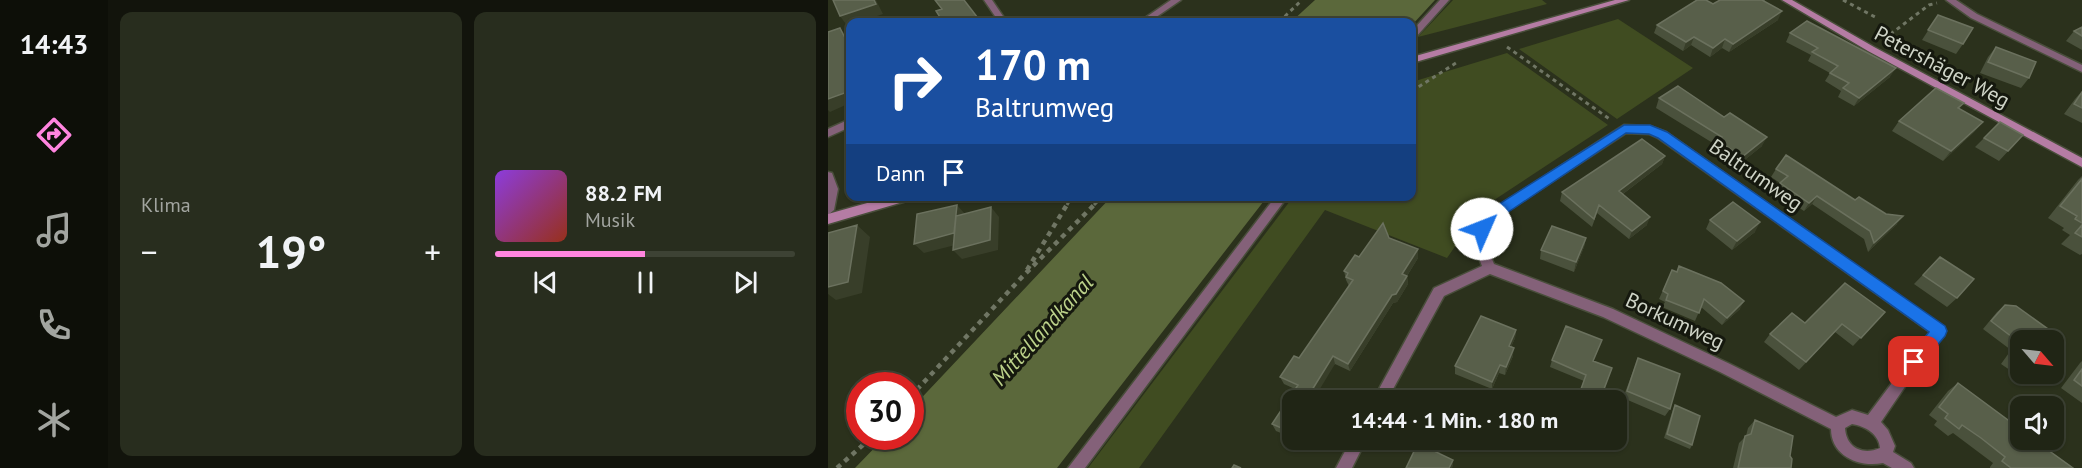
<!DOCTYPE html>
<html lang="de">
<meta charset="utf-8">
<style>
body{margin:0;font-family:"PT Sans",sans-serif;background:#282d1e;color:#f1f3f6;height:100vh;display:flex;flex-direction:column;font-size:22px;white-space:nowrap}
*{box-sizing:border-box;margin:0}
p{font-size:20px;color:#a2a5a0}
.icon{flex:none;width:33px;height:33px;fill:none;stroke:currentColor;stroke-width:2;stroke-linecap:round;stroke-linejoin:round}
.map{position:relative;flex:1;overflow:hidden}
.details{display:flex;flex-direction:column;gap:12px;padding:12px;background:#12140c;width:720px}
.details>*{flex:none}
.guide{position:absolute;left:18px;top:18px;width:570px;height:183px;border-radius:12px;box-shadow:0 2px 4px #0004,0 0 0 2px #3d4234;background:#1a4fa0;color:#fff;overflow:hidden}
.needle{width:39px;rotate:118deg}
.fabs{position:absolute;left:1182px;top:330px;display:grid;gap:12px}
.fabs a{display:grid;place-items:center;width:54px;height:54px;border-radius:12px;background:#202515;box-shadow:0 2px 4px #0004,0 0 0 2px #3d4234;font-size:30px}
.speed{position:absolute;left:18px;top:372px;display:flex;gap:12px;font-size:30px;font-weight:700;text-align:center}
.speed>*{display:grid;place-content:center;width:78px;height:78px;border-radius:50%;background:#202515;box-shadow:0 2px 4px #0004,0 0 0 2px #3d4234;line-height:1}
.speed .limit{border:9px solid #d22;background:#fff;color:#111}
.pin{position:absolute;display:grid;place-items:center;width:51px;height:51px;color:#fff;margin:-26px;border-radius:12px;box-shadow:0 3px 9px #0006}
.me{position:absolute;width:66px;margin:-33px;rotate:46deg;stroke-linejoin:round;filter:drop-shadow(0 0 4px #0008)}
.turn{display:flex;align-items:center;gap:21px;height:126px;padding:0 30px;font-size:27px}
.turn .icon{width:78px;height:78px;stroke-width:2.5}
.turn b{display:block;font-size:42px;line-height:51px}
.then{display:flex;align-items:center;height:57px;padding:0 30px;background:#0003;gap:12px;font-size:22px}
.big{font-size:45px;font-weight:600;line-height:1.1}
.details .tile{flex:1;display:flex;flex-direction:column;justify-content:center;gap:9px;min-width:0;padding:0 21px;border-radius:12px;background:#282d1e}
.song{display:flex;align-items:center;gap:18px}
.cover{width:72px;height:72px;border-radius:9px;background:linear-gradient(135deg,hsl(270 70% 55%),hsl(10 70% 35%))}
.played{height:6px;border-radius:3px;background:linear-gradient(90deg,#ff85df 50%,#3d4234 50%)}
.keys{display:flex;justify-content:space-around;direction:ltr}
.heat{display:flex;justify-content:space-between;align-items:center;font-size:33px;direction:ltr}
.details .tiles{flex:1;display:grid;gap:12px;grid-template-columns:repeat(2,1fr)}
.trip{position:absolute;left:454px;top:390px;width:345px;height:60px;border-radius:12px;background:#202515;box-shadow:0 2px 4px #0004,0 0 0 2px #3d4234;font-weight:600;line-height:60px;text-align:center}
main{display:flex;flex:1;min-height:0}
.menu{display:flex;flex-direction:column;width:108px;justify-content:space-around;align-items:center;background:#0d0f08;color:#a2a5a0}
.menu .icon{width:42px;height:42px}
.menu .current{color:#ff85df}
.menu b{font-size:27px;color:#f1f3f6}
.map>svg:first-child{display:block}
</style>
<main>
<nav class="menu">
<b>14:43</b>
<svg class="icon current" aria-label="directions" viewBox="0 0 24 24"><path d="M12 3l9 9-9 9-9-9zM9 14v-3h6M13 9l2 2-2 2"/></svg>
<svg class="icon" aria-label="music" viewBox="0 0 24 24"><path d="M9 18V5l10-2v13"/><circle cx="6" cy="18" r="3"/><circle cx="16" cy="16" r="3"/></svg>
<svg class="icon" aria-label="phone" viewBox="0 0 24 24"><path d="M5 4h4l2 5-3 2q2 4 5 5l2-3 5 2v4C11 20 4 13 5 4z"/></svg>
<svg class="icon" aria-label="climate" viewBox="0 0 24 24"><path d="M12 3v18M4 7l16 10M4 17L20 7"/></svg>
</nav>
<section class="details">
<div class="tiles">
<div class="tile"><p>Klima</p>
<div class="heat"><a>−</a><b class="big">19°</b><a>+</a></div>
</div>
<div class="tile">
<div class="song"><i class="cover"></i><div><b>88.2 FM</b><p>Musik</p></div></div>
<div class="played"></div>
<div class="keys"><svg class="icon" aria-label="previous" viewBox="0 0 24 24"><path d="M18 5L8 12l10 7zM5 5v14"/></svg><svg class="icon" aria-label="pause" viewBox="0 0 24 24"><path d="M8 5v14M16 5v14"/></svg><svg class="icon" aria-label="next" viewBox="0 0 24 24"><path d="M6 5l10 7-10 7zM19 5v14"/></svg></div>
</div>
</div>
</section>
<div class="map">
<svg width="1254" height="468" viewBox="0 0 1254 468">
<rect width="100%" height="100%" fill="#2b311c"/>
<path fill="#404c21" d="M625 0H714L719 4 590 37Z
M790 19 865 68 789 119 691 49Z
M679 53 780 125 654 208 619 258 497 210 311 468H260L465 197 584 196V82Z"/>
<path fill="#5b683b" d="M487 0H607L584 25V22H463Z
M284 196 439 197 229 468H27L57 437 82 436 83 409Z"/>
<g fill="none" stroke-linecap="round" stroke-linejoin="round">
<g stroke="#494e3b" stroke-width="3">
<path id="lane" d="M612 0H621L587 38 584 39V31Z
M448 196H460L257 468H240Z"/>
</g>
<g stroke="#494e3b" stroke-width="3">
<path id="street" d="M156 0H164L179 22H171Z
M343 0H353L321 22H311Z
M1118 0H1128L1149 14 1254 65V72L1143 18Z
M22 119V127L0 137V129Z
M796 125 822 126 838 132 1116 327 1118 331 1116 335 1091 366 1053 422 1060 430 1067 446 1065 452 1083 463 1086 468H1064L1055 463C1030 468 1003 455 1003 429L892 372 775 317 662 274 616 296 559 400H545L606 288 654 266C645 244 647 231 661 212ZM798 133 821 134 830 138 1102 332 1040 415 1024 410 1008 417 902 364 785 309 666 264C658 246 657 235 669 218ZM1024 424C1037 426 1051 434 1052 448 1034 456 1018 447 1017 428Z
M0 172 4 173 10 189 6 210 0 215Z
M523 440H538L524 468H508Z"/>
</g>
<g stroke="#494e3b" stroke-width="3">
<path id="secondary" d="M787 0H801L584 63V57Z
M954 0H964L1046 47 1254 158V167L1040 51Z
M64 196H87L82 200 0 224V214Z"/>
</g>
<path stroke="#707664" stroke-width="3" stroke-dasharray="4 4" stroke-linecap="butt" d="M1015 0 1049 18
M451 22 474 0
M1056 39 1101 5 1109 3
M679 47 783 120
M584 91 628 63
M239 205 244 196
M266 205 275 196"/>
<path stroke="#707664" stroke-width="4.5" stroke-dasharray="5 5" stroke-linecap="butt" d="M199 270 240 203
M82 397 195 276 268 203
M9 468 45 436"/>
<use href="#lane" fill="#846179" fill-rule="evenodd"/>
<use href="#street" fill="#846179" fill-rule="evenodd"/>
<use href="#secondary" fill="#b57ca4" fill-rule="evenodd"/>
</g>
<path fill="#4a513c" d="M892 0H937V2L950 20 901 52 894 48 882 57 863 45 855 51 826 33 829 25 885 4Z
M1110 15 1135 44 1128 54 1094 40Z
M1254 27V50L1238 41 1246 31Z
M962 33 1062 77 1026 106 1010 97 1013 91 997 81 1002 73 980 61 983 55 958 42Z
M1168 47 1201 78 1193 88 1152 73 1160 57Z
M1254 91V123L1236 114 1247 99Z
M831 98 934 146 909 166 886 150 888 145 828 108Z
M1136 103 1131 109 1155 122 1146 132 1115 161 1064 131 1071 121Z
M1195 135 1171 161 1147 147 1156 138Z
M837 156 834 164 795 194 819 225 801 239 769 213 764 227 732 201 734 192Z
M948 169 1027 200 1069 224 1040 252 1036 239 984 204 976 211 947 192 952 183 943 177Z
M1254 176V254L1252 255 1233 244 1242 235 1234 230 1236 228 1220 218 1250 180Z
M882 220 927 232 904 250 878 229Z
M561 238 590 249V258L579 276 580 284 569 302 565 303 522 371 507 364 465 400V438L448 431 444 424 467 389 456 384 452 377 471 358 521 286 518 280 516 271 531 257Z
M758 238 756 247 746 272 712 259 713 250Z
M1112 257 1129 298 1119 307 1086 284Z
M844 270 912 309 894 325 873 307 867 321 834 307 837 302 831 299Z
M1177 305 1192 340V374H1217L1214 378 1204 385 1173 364 1183 350 1155 329 1169 312Z
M1057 312 1025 346 1007 332 971 370 936 342 942 334 977 323Z
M688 330 687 338 683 347 685 356 677 375 671 373 664 389 627 374V366Z
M810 358 842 409 837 416 795 398Z
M724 360 766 361 784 368 772 400H763L751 396 756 381 722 367Z
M1254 361V403L1233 388 1252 363Z
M1130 383 1245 468H1162V467L1165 463 1125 433 1120 436 1106 425 1109 421 1101 415 1120 391Z
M847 405 864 445 862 449 836 438 845 409Z
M927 420 962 456 963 468H905L911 443 918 436 920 428Z
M467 440H484L481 446Z
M570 440H618L611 454 625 466 570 442Z"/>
<path fill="#383e29" d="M46 0H48L55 14 32 22H22V26L20 27 12 16Z
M954 11 950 20 901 52 905 44Z
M12 28 20 38 22 42V48Z
M866 37 863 45 855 51 858 42Z
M897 39 894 48 882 57 885 48Z
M1068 68 1062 77 1026 106 1031 98Z
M22 91V103L2 112 0 110V99Z
M1155 122 1146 132 1115 161 1123 151Z
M939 137 934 146 909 166 914 157Z
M837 156 834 164 788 199 791 191Z
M989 196 984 204 976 211 981 203Z
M129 205 137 214 135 243 96 253 86 244Z
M163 207 171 217 170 250 134 259 125 250Z
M1075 216 1069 224 1040 252 1046 243Z
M822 217 819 225 801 239 804 231Z
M932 222 927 232 904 250 909 241Z
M29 225 42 237 34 293 8 300 0 294V287Z
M758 238 756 247 746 272 748 262Z
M590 249V258L575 282 574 274Z
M579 276 580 284 569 302 565 303 522 371 520 364 564 295Z
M916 301 912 309 894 325 899 318Z
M688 330 687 338 680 354 681 346Z
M686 348 685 356 677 375 678 367Z
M505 356 507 364 487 397 484 390Z
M672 365 671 373 664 389V382Z
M478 440H484L481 446Z
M615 440H618L609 459 608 452Z
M625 460V466L624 468H621Z"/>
<path fill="#585f4a" stroke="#6b715e" stroke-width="1.5" d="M5 0H46L48 4 12 16Z
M107 0H136L153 22H115L108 11 114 9Z
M869 0H878L885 4 892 0H934L954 11 905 44 897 39 885 48 866 37 858 42 829 25Z
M1110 15 1145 28 1135 44 1100 30Z
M979 21 1068 68 1031 98 1015 88 1021 83 1002 73 1010 66 984 52 990 48 962 33Z
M1254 27V36L1246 31Z
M12 28 22 48V91L0 99V32Z
M1168 47 1208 62 1201 78 1160 62Z
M850 86 896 117 902 113 939 137 914 157 890 140 894 137 831 98Z
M1108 88 1136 103 1130 108 1155 122 1123 151 1071 121Z
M1254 92V108L1246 104Z
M1172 122 1195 135 1180 151 1156 138Z
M22 137V149L18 139Z
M814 139 837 156 791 191 822 217 804 231 771 205 766 219 734 192Z
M958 155 1027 200 1031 197 1058 214 1075 216 1046 243 1042 231 989 196 981 203 952 183 960 176 948 169Z
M1254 179V223L1247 219 1249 216 1232 206Z
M905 202 932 222 909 241 882 220Z
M129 205 126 233 86 244 89 214Z
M163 207 162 240 125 250 128 216Z
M555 223 561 238 590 249 574 274 579 276 568 294 564 295 520 364 505 356 484 390 502 398 501 400H465V433L444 424 470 385 452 377 466 356 471 358 525 280 518 277 520 273 516 271 527 255 531 257Z
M29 225 20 282 0 287V233Z
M1254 225V237L1247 233Z
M724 226 758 238 748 262 713 250Z
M1112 257 1146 279 1129 298 1095 275Z
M851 266 893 283 916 301 899 318 876 299 871 313 838 300 840 294 835 291 844 270 849 272Z
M1017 283 1057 312 1033 338 1014 324 978 362 942 334 964 313 977 323Z
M1177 305 1188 306 1220 329 1211 340H1192V343L1163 321Z
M653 316 688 330 681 346 686 348 678 367 672 365 664 382 627 366Z
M738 326 774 340 765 361 784 368 773 397 753 389 758 375 724 360Z
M1192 344V364L1182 357Z
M810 358 852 374 842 409 799 391Z
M1254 369V386L1246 380Z
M1206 374H1217L1214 378Z
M1130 383 1192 429V440H1206L1245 468H1183L1174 461 1177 457 1153 438 1134 425 1131 429 1117 418 1120 414 1111 407Z
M590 395 602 400H588Z
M847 405 872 416 864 445 839 434Z
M927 420 965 436 962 456 964 459 963 468H910L917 436 923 434Z
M578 440H615L608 452 625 460 621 468H578L589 445Z
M406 465 413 468H404Z"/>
<path fill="#1a73e8" stroke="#114b97" stroke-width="1.5" d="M796 125H822L839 132 1117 326 1119 331 1117 336 1091 367 1086 369 1080 367 1078 362 1101 332 830 138 821 134 798 133 670 219 659 233H649L647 229 660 211Z"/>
<g text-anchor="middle" stroke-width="6" stroke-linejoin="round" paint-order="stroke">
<g font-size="21" fill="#cfd4c7" stroke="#15180e">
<text transform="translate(1114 67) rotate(28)" y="7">Petershäger Weg</text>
<text transform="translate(928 175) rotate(35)" y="7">Baltrumweg</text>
<text transform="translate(847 321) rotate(25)" y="7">Borkumweg</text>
</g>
<g font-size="22" font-style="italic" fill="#bcd28a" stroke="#15180e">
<text transform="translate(214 330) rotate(-48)" y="8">Mittellandkanal</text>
</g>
</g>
</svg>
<div class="fabs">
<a><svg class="needle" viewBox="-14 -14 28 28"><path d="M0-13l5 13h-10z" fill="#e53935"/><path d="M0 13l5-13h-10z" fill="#a2a5a0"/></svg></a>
<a><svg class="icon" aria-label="sound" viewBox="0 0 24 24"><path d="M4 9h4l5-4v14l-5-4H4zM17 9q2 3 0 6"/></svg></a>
</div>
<div class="speed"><div class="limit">30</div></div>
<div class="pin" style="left:1086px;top:362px;background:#d93025"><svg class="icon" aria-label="arrive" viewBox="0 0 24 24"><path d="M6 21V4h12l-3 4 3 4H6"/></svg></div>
<svg class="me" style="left:654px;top:229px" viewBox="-20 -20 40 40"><circle r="19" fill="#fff"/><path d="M0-13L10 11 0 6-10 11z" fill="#1a73e8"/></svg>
<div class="trip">14:44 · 1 Min. · 180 m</div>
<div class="guide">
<div class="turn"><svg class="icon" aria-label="right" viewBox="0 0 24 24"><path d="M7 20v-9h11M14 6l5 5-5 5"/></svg><div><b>170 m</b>Baltrumweg</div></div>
<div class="then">Dann<svg class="icon" aria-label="arrive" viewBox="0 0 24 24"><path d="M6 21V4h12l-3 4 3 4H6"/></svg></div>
</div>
</div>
</main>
